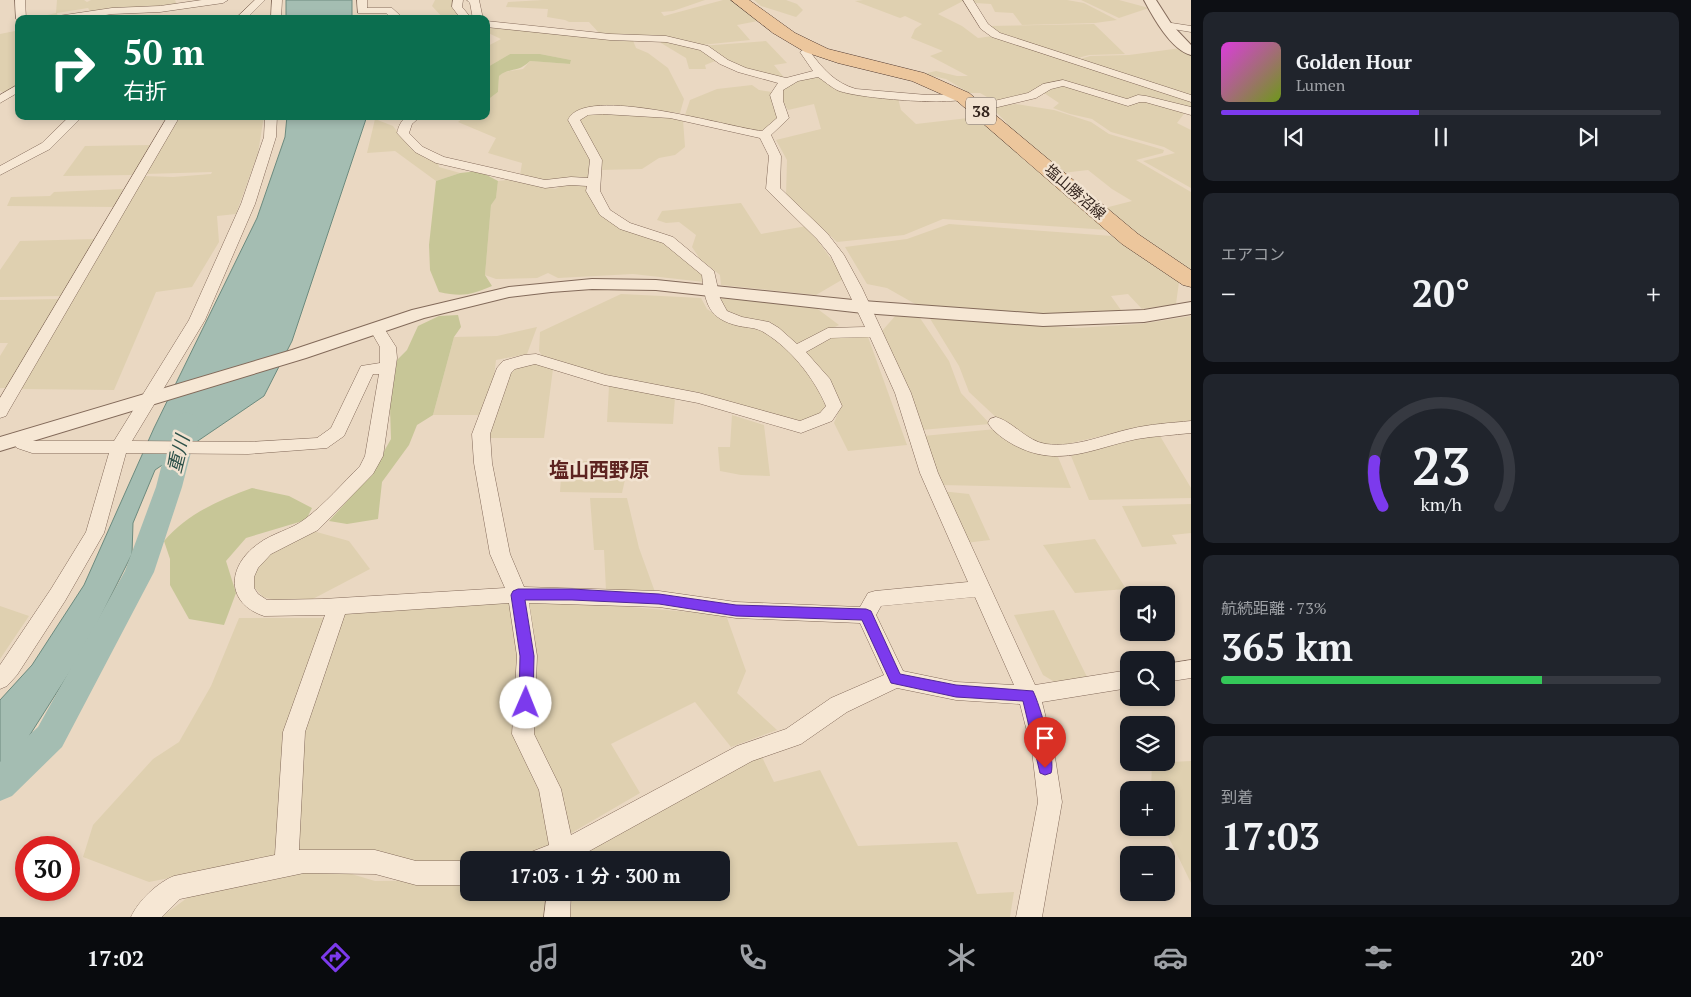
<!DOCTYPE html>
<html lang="ja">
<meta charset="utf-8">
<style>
body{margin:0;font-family:"PT Serif","Noto Sans JP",serif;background:#20242c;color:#f1f3f6;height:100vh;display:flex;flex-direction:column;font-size:19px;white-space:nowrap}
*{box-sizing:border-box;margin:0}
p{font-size:16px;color:#9ea1a6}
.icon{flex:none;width:28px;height:28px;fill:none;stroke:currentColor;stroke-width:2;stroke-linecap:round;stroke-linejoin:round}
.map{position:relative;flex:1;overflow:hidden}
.details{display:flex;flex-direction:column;gap:12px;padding:12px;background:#0d0f14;width:500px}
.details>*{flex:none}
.top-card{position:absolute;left:15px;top:15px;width:475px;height:105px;border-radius:10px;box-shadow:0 2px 8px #0003;background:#0b6e4f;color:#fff;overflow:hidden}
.controls{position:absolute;left:1120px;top:586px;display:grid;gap:10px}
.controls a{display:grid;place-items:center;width:55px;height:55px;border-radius:10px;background:#171b24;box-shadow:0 2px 8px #0003;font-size:25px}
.speed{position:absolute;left:15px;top:836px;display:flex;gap:10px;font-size:25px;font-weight:700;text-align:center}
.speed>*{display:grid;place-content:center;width:65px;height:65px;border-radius:50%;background:#171b24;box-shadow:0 2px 8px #0003;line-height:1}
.speed .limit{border:8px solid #d22;background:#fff;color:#111}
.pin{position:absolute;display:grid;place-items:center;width:42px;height:42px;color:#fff;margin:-51px -21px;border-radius:50% 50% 50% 0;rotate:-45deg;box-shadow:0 0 5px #0007}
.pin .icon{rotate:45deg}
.me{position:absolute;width:55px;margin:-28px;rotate:1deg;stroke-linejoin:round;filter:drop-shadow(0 0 4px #0008)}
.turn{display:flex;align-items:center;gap:18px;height:105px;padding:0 25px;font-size:22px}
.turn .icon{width:65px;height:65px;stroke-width:2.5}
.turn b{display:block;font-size:35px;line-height:42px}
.big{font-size:38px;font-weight:600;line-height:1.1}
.details .tile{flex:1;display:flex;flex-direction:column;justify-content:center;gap:8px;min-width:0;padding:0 18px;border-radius:10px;background:#20242c}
.details .dial{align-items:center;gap:0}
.dial svg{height:130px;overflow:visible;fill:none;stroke:#363941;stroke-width:7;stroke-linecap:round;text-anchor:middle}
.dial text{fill:#f1f3f6;stroke:none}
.song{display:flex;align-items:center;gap:15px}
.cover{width:60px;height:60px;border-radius:8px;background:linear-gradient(135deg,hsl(300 70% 55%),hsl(80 70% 35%))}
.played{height:5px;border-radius:2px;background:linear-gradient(90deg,#7c3aed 45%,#363941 45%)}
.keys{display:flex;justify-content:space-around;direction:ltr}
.heat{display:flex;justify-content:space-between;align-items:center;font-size:28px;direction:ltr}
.charge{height:8px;border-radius:4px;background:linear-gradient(90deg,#34c759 73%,#363941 0)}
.trip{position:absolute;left:460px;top:851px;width:270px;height:50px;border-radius:10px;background:#171b24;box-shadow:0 2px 8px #0003;font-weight:600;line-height:50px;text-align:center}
.menu{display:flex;height:80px;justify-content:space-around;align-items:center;background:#090b0e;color:#9ea1a6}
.menu .icon{width:35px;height:35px}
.menu .on{color:#7c3aed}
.menu b{font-size:22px;color:#f1f3f6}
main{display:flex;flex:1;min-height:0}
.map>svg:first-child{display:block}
</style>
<main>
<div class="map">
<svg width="1191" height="917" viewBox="0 0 1191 917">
<rect width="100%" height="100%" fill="#ead8c2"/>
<path fill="#dfd0b0" d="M57 0H84L87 2 91 0H175L177 5 91 12 88 8 57 13 58 18 54 19H30L56 13Z
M435 0H456L464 17 444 19 432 6Z
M543 0H705L673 11 661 12 664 16 723 0H730L740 3 758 21 737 25 750 40 701 45 600 34 589 22H569L565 20 547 17 548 9 506 7 508 2Z
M754 0H786L797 4 803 10 796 17 761 6Z
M863 0H965L938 14 962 26 978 38 993 36 1114 77 1153 87 1191 100V109L1146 97 1126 102 1070 83 999 102 994 101 980 93H969L946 79 923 74 936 71 957 76H968L930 56 943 51 911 38 915 29 922 24 905 16 900 18 855 1Z
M972 0H1067L1084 3 1117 20 1095 23 1022 25 1013 13 995 12 991 4 975 3Z
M1081 0H1119L1149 8 1119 18Z
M1094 24 1125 54 1089 55 1074 59 1002 36 987 26Z
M490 28 632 38 636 48 648 53 668 68 684 99 680 113 629 108H596L569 119 571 126 592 155 591 176 585 179 547 182 520 175 522 163 488 153 496 138 458 122 466 116H486V101L498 92 499 76 504 72 523 69 530 61 570 64 571 60 540 54H510L486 68V47L501 39 486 32Z
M15 31 19 39V87L7 94 0 91V34Z
M661 40 703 50 718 60 705 65 706 69H689L686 58 661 43Z
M766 41 787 63 774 65 785 79 744 69 701 46Z
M1181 48 1191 54V97L1077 60 1090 56 1129 55Z
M819 76 834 87 898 98 901 110 916 124 977 117 1108 230 943 219 904 235 837 242 786 195 787 160 776 140 821 129 814 104 788 110 780 98 784 87 793 82Z
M752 85 759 90 772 92V104L777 116V122L757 133 743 132 685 115 690 100 717 89Z
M1063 85 1099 97 1129 105 1144 99 1186 111 1177 123 1191 130V188L1143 161 1175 153 1164 147 1111 132 1092 119 1070 114 1053 108 1059 103 1041 91Z
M1016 104 1054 110 1091 122 1109 134 1164 150 1163 153 1136 160 1191 192V271L1101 209 1132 201 1112 189 1088 170 1062 173 1009 128 1006 122 991 107Z
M629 112 683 120 685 147 675 155 659 158 642 169 600 170 578 118 582 115Z
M178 116H264L258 153 236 214 217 216 219 242 192 287 156 292 114 390 21 389 143 176 173 177 211 174 212 172 145 174Z
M375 119 393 126 410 148 425 158 438 163 439 167 460 173 436 181 395 151 367 153Z
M152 145 133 175 63 176 85 146Z
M507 180 555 189 563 185 584 184 601 213 667 242 705 274 704 282 633 274 558 278 548 273 537 278 496 279 485 275 491 204 496 198 498 181Z
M123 189 115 207 7 206 11 197 50 196 54 192Z
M741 203 761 234 807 226 845 278 816 295 721 285 720 275 700 259 692 247 696 235 679 222 666 223 657 220 662 211Z
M949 224 1112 236 1179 282 1176 304 1142 309 1128 294 1111 296 1123 313 1055 316 917 305 887 288 867 284 845 247 907 239Z
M96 239 63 296 0 297V270L20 241Z
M621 294 701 298 707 309 719 317 758 327 770 333 821 384 830 405 822 415 803 421 782 418 592 372 542 356 539 351 540 332Z
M720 297 811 304 839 325 797 346 727 313 720 305Z
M62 299 8 388H0V356L8 343H0V300Z
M896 315H918L949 361 961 393 990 424 921 430 882 331Z
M1191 316V424L1141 427 1054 447 1016 436 969 392 959 366 929 317 1077 328 1140 324Z
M537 327 527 354 496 360 493 386 480 415H433L454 337 497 336Z
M831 337H868L907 445 848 451 834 423 839 410 801 352Z
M527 362 542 364 553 369 544 438H486L506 389V375L512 368Z
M609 386 675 398 673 424 607 422Z
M732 415 764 425 770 476 741 475 720 471 718 447H730Z
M996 429 1031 452 1058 457 1071 488 941 485 923 436Z
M1160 436 1191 488V498L1089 500 1071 456 1113 442Z
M599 460V475H626L622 493 560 492 562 463Z
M941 491 969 494 990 540 965 543Z
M590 498H627L639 548 655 592 606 590 604 550H594Z
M1191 504V533L1172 535 1177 544 1142 547 1122 506Z
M313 531 349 541 370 569 307 602 278 601 263 597 254 587 253 569 275 548Z
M1095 539 1126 589 1075 593 1043 545Z
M510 600 521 678 544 788 550 846 517 860H469V865L295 853 301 731 345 614Z
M524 601H558L726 615 746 671 737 693 777 730 731 747 695 702 611 744 640 793 568 835 531 733Z
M0 606 29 616 0 659Z
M1054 610 1088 679 1058 684 1043 675 1014 615Z
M239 618H329L277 857 149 882 83 857 93 825 153 759 179 742 211 686Z
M761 755 774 782 820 770 858 846 957 842 977 894 1014 892 1010 917H161L194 893 328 867 375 881 469 880V892H721V860H556Z
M1191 761V883L1164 828H1166V790H1151L1152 763Z"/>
<path fill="#c7c697" d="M510 54H540L571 60 570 64 530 61C518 73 510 67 499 76L498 92 486 101V68Z
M479 171 498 181 496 198 491 205 485 275 492 286C471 295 462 297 439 292L430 270 429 245 436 181 460 173Z
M458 315 461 327 454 337 433 415 417 425 409 445 382 482 378 519 347 524 329 521 370 476 391 439 390 408 397 360 407 350 418 326 439 316Z
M252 488 289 496 312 508 306 520 246 538 226 561 236 593 224 625 189 619 170 585V559L164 541C187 514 219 500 252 488Z"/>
<path fill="#a4bdb2" stroke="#6c8a7e" d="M286 0H352V19H286Z
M287 116H367L292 341 264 396 155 470 133 523 132 554 85 648 0 782V700L32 665 84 585 154 428 257 218 285 137Z"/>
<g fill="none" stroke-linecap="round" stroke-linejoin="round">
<path fill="#a4bdb2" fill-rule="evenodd" d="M186 412 195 415 199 421 182 487 154 572 62 747 12 796 0 801V762L38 727 125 571 156 487 173 421 177 415Z"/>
<g stroke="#836a5a" stroke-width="1">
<path id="minor" d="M15 0H25L26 19H19V21L16 19Z
M202 0H228L223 3 160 12 112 14 80 19H53L58 16 112 8 160 6Z
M255 0H265L246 19H235Z
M272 0H282L281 19H271Z
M357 0H367V8H392L404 19H392L386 13H358Z
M453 0H463L462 7 472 19H461L452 7Z
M467 0H479L483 19H473L470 3Z
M963 0H973L988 24 1000 33 1191 95V102L992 37 981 29Z
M486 21 610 34 666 36 708 46 728 60 746 68 786 78 813 71 800 52 810 45 815 48 811 53C823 69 835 83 856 89L927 95 963 94 969 97C959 107 852 98 837 90 831 87 824 81 818 77L798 81 783 90V101L789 118 771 135 781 156 780 188 827 233 844 255 862 288 911 393 938 473 1035 685 1129 670V688L1042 702 1054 751 1062 802 1042 917H1016L1038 802 1032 751 1020 704 956 700 897 688 847 712 801 744 752 761 573 860H528L531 852 549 845 539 790 512 734 517 656 509 603 345 614 305 732 299 850H375L416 861H469V885H416L375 874 304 873 180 899 162 917H131C138 901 158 882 174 876L275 855 283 732 325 615 264 616C225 603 227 566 258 544 272 533 291 530 305 519 325 504 342 484 360 466L365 456 379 374H373L344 436 327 448 248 454 126 453 104 533 65 601 17 675 7 686 0 689V665L51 589 86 532 109 453H32L17 448 9 438 12 434C23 431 24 438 33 441H114L189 320 241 204 264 137 265 116H277L276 137 255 204 205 320 132 441 248 442 317 438 331 428 361 366 380 363V347L369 328 372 325H382L396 347 397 358 383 456 373 474 318 530 271 554 258 568 254 577V588L258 594 267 600 323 599 505 588 490 554 474 463 472 434 497 368 503 361 524 355 536 354 606 375 699 393 800 421 820 413 826 406C814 378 791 349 765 333 756 327 748 328 739 326 708 319 705 303 702 275L663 243 620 229 600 215 586 191 587 186 571 185 545 188 436 163 415 152 397 133C401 118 405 116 421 116L412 124 409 133 423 147 444 157 545 180 571 177 588 178 590 160 568 120C583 83 731 128 762 131L777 118 770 95 778 83 738 72 720 64 700 50 666 42 610 40 486 27ZM603 114 670 118 760 138 769 156 766 189 817 239 831 256 865 327 828 328 797 344 779 328 769 322 742 317 727 311 720 298 714 271 673 237 630 223 610 210 600 191 602 160 580 120 588 115ZM870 337 895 393 920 473 968 582 875 591 868 593 860 607 736 602 659 591 524 587 510 554 492 463 490 434 511 373 515 369 535 364 604 385 698 403 801 433 832 421 842 406 830 379 806 352 831 338ZM975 597 1014 685 956 682 903 671 876 615 881 606ZM529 603 659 607 736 618 860 623 884 675 831 698 786 729 737 746 571 835 561 789 534 734 537 656Z
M1165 22 1191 26V32L1161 27 1160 25Z
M1063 80 1127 99 1138 95 1146 96 1191 107V115L1145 102H1140L1128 106 1063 86 1051 89 1036 98 977 112 971 108 973 106 1028 93 1043 84Z
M19 84V92L0 103V95Z
M70 116H83L50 149 0 175V166L42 143Z
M168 116H180L8 412 6 416 0 418V398Z
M996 417C1014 422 1026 441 1046 444 1075 448 1103 435 1130 429 1150 424 1171 423 1191 421V433C1173 435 1155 436 1137 439 1093 448 1059 469 1014 445 1005 440 993 432 988 423L990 419Z
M1191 660V678L1166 682V664Z
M547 892H571L570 917H544Z"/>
</g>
<g stroke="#836a5a" stroke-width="2">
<path id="tertiary" d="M1144 0H1156L1172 25 1191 45V55C1171 50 1153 17 1144 0Z
M592 279 656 280 863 301 1043 314 1144 310 1191 302V314L1144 322 1043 326 863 313 656 290 592 289 551 292 509 297 424 318 306 358 0 451V437L292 350 412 310 509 287Z"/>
</g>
<g stroke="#51392f" stroke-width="1">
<path id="primary" d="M731 0H749L795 33 828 49 924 73 969 93 1138 234 1191 270V287L1183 285 1122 244 957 101 912 81 838 63 805 52 773 33Z"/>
</g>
<use href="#minor" fill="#f6e7d4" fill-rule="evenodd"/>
<use href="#tertiary" fill="#f6e7d4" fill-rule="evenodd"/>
<use href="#primary" fill="#ecc69c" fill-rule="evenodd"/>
</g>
<path fill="#7c3aed" stroke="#51269a" d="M518 589H572L659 594 736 605 866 609 871 611 900 674 956 685 1033 691C1040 705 1056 760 1051 773L1045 775 1040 773 1023 701 956 697 891 683 862 620 736 616 659 604 572 600H525L534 656 533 703 531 707 526 709 521 707 519 703 520 656 511 595 513 591Z"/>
<g text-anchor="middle" stroke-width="5" stroke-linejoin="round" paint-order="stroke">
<g font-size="15" fill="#34251e" stroke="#f2e3d1">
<text transform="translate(1075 192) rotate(41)" y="5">塩山勝沼線</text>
</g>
<rect fill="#f2e3d1" stroke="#6d5e54" stroke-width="1" x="966" y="97.5" width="30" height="27" rx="4"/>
<g font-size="16" font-weight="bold" fill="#34251e">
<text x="981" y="117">38</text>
</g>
<g font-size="19" font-style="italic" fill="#2e524a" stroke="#f2e3d1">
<text transform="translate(178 454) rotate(-76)" y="7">重川</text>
</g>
<g font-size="20" font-weight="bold" fill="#5d2320" stroke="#f2e3d1">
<text x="599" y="477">塩山西野原</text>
</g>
</g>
</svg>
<div class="controls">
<a><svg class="icon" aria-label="sound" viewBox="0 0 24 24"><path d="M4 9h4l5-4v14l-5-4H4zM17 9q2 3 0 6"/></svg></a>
<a><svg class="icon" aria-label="search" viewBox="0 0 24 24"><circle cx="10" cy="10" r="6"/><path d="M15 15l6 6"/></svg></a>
<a><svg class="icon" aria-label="layers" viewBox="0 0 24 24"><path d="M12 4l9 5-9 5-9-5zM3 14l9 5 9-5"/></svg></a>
<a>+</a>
<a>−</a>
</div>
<div class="speed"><div class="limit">30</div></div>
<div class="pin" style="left:1045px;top:768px;background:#d93025"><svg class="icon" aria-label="arrive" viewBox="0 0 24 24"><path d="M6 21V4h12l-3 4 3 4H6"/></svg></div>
<svg class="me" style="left:526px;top:703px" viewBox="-20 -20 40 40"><circle r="19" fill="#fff"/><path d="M0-13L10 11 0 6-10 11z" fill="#7c3aed"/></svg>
<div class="trip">17:03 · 1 分 · 300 m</div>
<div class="top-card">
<div class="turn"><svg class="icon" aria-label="right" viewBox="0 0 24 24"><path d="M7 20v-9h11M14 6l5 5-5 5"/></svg><div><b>50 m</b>右折</div></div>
</div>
</div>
<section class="details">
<div class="tile">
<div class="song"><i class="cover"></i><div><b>Golden Hour</b><p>Lumen</p></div></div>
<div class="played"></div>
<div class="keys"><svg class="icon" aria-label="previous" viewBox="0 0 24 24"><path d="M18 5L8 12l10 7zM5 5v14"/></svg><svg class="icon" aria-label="pause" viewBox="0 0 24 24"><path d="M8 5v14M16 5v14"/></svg><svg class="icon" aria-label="next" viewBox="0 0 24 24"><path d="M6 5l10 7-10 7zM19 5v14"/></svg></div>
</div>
<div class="tile"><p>エアコン</p>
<div class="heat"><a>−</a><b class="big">20°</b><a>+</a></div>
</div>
<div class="tile dial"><svg viewBox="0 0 100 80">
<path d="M14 69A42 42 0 1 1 86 69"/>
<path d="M14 69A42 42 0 0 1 9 41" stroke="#7c3aed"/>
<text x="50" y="56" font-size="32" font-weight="700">23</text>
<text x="50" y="72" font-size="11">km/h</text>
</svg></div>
<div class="tile"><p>航続距離 · 73%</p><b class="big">365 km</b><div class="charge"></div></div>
<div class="tile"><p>到着</p><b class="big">17:03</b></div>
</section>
</main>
<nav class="menu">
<b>17:02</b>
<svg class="icon on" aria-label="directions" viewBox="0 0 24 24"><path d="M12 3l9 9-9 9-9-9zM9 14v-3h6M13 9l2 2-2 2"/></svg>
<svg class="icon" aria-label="music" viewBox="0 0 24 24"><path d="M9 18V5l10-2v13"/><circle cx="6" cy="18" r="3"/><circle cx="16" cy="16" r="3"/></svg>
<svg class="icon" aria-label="phone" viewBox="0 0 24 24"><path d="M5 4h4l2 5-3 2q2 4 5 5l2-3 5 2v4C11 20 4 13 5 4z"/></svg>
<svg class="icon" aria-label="climate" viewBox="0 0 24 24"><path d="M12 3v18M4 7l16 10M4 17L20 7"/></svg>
<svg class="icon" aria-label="car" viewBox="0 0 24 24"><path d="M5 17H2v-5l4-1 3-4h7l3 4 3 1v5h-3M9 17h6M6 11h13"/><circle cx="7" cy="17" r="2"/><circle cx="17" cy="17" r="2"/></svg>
<svg class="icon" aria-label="filters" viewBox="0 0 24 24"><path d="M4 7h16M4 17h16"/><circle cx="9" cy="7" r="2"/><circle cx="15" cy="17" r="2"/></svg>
<b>20°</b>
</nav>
